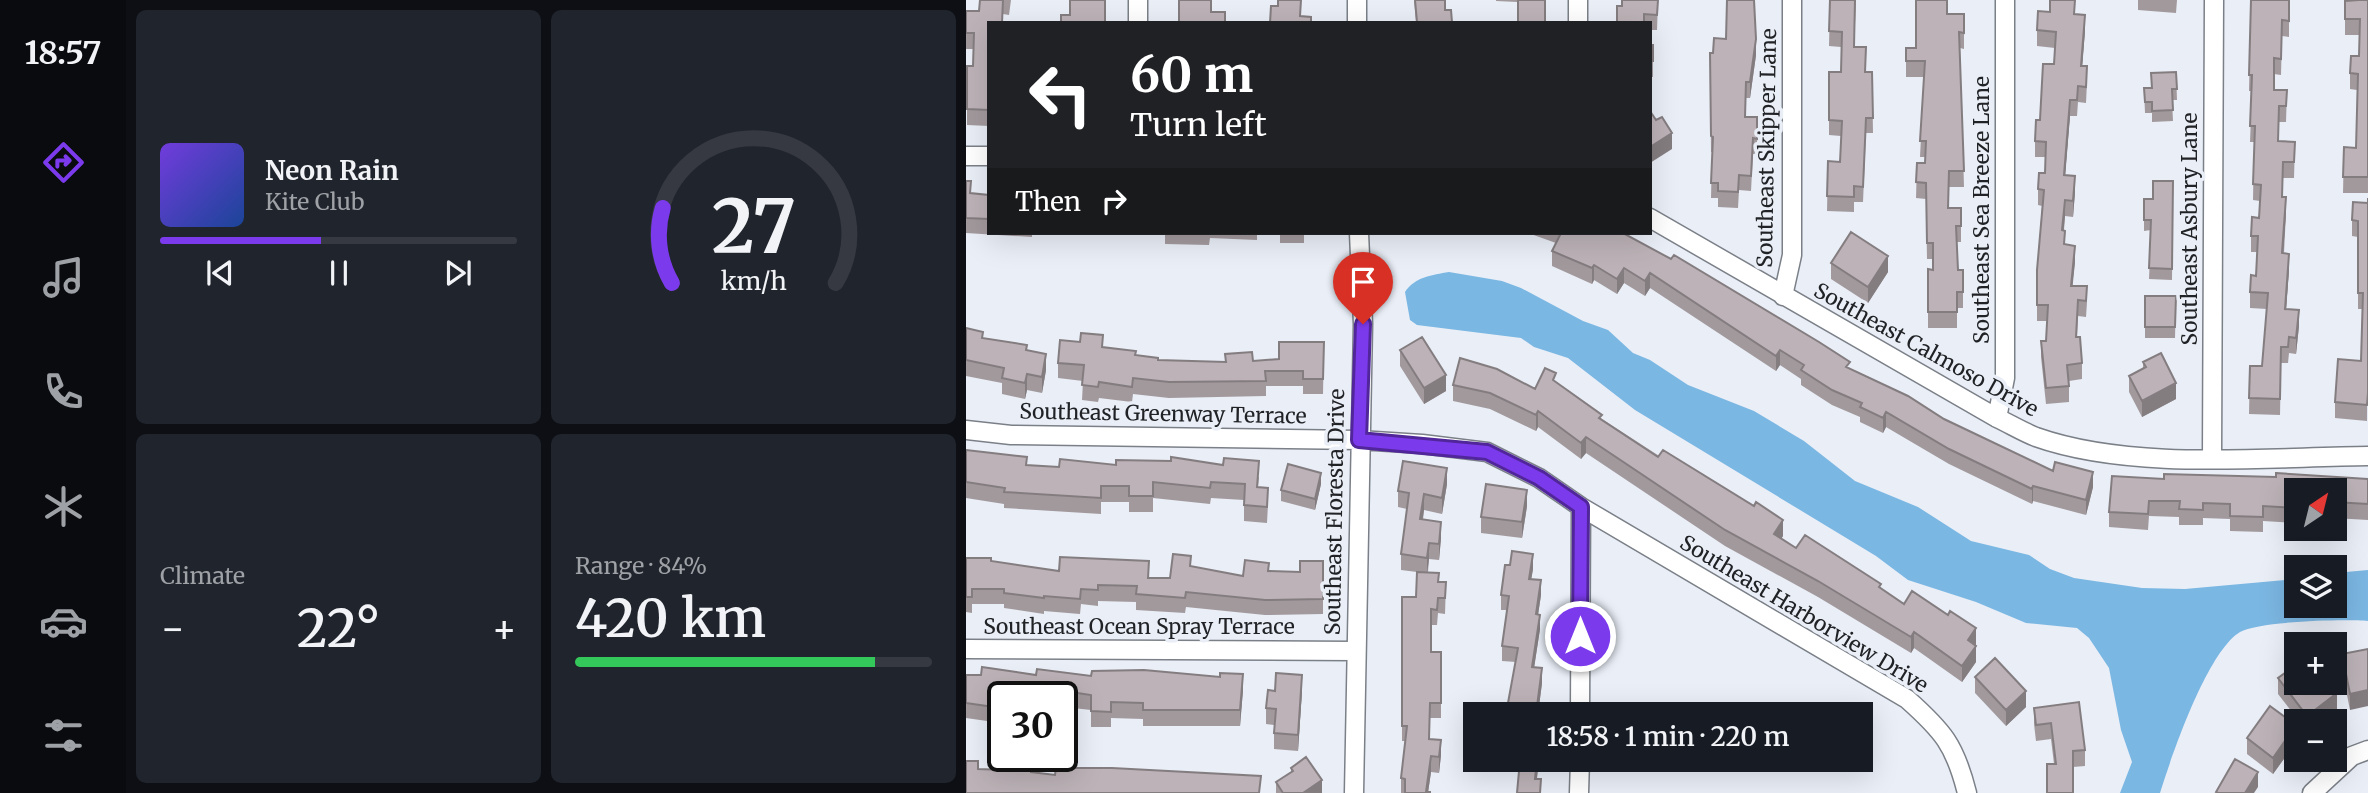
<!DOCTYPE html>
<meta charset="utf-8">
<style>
body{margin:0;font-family:Merriweather,serif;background:#20242c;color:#f1f3f6;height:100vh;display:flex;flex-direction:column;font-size:26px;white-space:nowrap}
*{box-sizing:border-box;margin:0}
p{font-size:23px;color:#9ea1a6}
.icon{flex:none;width:38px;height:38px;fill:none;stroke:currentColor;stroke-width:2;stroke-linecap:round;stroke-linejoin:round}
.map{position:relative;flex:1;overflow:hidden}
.sheet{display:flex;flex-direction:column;gap:10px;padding:10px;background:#0d0f14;width:840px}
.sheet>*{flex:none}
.hud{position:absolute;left:21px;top:21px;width:665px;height:214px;border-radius:0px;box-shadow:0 7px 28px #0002;background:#202124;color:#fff;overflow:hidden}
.needle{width:46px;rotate:35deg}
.controls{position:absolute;left:1318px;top:478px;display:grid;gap:14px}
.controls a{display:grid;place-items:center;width:63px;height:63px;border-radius:0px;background:#171b24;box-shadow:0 7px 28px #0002;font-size:35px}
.speed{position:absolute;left:21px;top:681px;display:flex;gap:14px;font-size:35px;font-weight:700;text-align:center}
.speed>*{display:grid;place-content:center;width:91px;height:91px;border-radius:50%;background:#171b24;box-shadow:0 7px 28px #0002;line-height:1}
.speed .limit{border:4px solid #111;border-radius:10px;background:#fff;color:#111}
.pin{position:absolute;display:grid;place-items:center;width:60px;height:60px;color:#fff;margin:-72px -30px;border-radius:50% 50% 50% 0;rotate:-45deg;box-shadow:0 0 7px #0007}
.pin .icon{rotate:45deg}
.me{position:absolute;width:77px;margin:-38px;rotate:0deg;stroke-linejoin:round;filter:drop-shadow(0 0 5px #0008)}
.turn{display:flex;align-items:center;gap:24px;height:147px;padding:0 28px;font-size:32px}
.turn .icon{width:91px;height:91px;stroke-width:2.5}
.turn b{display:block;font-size:49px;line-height:60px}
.then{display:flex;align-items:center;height:66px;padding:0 28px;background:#0003;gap:14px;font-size:26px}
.big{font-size:52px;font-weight:600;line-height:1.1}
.sheet .card{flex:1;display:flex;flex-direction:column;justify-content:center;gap:10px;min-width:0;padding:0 24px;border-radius:10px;background:#20242c}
.sheet .dial{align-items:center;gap:0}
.dial svg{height:182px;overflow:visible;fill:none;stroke:#363941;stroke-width:7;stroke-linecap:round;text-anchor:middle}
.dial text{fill:#f1f3f6;stroke:none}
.song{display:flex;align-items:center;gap:21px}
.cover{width:84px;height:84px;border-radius:10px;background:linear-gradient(135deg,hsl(260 70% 55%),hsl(220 70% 35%))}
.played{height:7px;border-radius:4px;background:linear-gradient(90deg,#7c3aed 45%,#363941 45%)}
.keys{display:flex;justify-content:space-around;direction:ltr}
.heat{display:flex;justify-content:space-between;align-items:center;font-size:38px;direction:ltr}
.charge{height:10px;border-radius:5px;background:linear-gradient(90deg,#34c759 84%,#363941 0)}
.sheet .tiles{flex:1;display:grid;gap:10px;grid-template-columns:repeat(2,1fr)}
.trip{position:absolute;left:497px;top:702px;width:410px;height:70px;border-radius:0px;background:#171b24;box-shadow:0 7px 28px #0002;font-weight:600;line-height:70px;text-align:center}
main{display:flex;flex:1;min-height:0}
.tab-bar{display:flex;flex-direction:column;width:126px;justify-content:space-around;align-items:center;background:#090b0e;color:#9ea1a6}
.tab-bar .icon{width:49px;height:49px}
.tab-bar .on{color:#7c3aed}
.tab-bar b{font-size:32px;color:#f1f3f6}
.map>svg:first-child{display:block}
</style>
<main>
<nav class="tab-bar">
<b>18:57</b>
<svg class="icon on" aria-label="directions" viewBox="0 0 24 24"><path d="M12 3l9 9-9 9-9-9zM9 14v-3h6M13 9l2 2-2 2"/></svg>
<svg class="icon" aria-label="music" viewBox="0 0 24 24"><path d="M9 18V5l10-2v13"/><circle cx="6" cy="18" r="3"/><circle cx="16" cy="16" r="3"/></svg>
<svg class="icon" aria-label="phone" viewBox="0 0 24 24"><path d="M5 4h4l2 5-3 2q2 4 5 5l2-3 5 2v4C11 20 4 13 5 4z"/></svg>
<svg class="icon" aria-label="climate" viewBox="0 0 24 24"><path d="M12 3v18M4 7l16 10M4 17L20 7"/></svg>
<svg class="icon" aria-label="car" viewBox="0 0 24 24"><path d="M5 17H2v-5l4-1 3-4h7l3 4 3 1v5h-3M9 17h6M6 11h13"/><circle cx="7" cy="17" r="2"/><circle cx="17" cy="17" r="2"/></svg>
<svg class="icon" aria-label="filters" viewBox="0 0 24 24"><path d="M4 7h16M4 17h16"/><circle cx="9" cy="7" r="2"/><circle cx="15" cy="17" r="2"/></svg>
</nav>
<section class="sheet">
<div class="tiles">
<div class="card">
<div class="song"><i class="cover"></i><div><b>Neon Rain</b><p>Kite Club</p></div></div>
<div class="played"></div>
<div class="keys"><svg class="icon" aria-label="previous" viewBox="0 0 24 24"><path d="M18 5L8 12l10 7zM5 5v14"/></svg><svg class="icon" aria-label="pause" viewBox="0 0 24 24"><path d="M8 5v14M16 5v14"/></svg><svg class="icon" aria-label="next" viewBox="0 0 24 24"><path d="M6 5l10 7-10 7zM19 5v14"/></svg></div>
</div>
<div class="card dial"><svg viewBox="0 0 100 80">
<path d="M14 69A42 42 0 1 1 86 69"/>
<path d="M14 69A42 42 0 0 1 10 36" stroke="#7c3aed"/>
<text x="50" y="56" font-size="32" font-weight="700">27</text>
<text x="50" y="72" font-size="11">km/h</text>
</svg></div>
<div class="card"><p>Climate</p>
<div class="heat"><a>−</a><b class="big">22°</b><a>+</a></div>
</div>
<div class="card"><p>Range · 84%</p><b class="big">420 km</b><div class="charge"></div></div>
</div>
</section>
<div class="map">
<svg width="1402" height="793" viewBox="0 0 1402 793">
<rect width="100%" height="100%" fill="#e9eef7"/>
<path fill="#7bb7e3" d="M483 272 536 281 555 288 617 321 642 330 667 353 684 360 722 385 788 411 838 441 889 481 952 507 1005 541 1063 555 1084 569 1108 578 1176 588 1219 589 1330 579V606H1368L1369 573 1402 570V621C1378 619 1293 621 1274 632 1241 652 1206 755 1194 793H1154L1166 762 1155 730 1143 668 1123 638 1111 628 1060 623 1010 602 942 580 910 556 669 410 602 358 568 347 555 338 451 325 444 320 439 292C449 277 466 275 483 272Z"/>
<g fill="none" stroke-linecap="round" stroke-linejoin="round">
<g stroke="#7b8088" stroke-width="21">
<path id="minor" d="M172 0V23
M391 23V0
M612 23V0
M0 156H23
M684 218 1031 418C1044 424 1057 432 1070 437 1166 471 1301 457 1402 456
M817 296 826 255V0
M1031 418 1039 378V0
M0 430 45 435 393 440 456 444 521 452 573 478 615 507 941 699C977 731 989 745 1001 793
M1246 457 1248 0
M0 649 389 651
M614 714 615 507
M388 793 397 324 393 233
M613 793 614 760
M1346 793 1386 756 1402 750"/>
</g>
<use href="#minor" stroke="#fff" stroke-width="18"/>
</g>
<path fill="#a2999d" d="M14 0H45L43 15 37 14 23 23V126L1 125V66H7V49H0V11H13Z
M448 0H487H479V10L486 22H450Z
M530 0H579L552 2 530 1Z
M692 0 691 30H684V23H651L656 6Z
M864 0H890L888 47 899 72H906L907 133H900L897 202H888V212L861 211 862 161 874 162 875 136 863 135V72H875V47L863 46Z
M1172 0H1211L1210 13 1172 10Z
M1285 0H1323V37L1316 36 1315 75 1308 74V90H1321L1320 122H1313V141L1329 142 1328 178H1317L1316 197 1320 213 1318 253 1323 270 1320 309 1333 326 1330 354 1323 353 1322 363H1315L1314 415 1283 414 1284 366H1296L1301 309 1284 308V292L1290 276 1291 252H1285V236L1293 218 1294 201 1287 200 1288 142H1284L1286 91H1283Z
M1402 0V193H1377L1378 147 1390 148 1391 90 1384 89V73L1393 56V35H1379V1Z
M1084 12 1109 14 1119 31 1116 66 1121 82 1120 103 1112 102 1111 116H1104L1099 175 1109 192 1107 217 1099 216 1098 230 1099 245 1109 262 1106 286H1121V302L1120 317 1112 316 1111 337 1116 363V379L1103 381V402L1080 404 1075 357V341H1080L1081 321H1071V270L1076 206 1072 205V189L1079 173 1080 157H1069V141L1088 64 1089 48 1071 46V30Z
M981 14H998V49L994 48 998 187H983L982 208 995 226V242H991L992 270H997V308H991V328H962V269L967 270V259H961L960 199 950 198 951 163H959V157H954L958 77H940V48H950Z
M760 39 790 55 784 98H780V117H791V154H787L785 191 773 190 772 208 752 207V198H745L746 152H745L744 53H747Z
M684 45H687V77H684Z
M1210 72 1211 100H1206L1207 121 1186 122V113H1179L1178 88H1185Z
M0 181 5 193 23 195V233H66V237L0 233Z
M1207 181 1206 280 1183 279 1185 230 1178 231V199H1187Z
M1402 203 1401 421 1369 418V402L1395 361 1396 309H1392V237L1386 236V220Z
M199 233H291V240L244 238 243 245 199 244Z
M314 233H338V243H314Z
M562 233H657L884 369 978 419 1087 471 1127 487 1120 515 1067 501 1066 504 983 464 920 427 917 433 894 422V417L866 405 835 385V379L814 365 810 371 684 288 679 296 658 283 651 294 628 280 626 284 586 266V251L590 243Z
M865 263 922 272 902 303 865 279Z
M1179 296H1210L1209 338H1179Z
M0 328 17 338 61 351 80 370 76 393 61 390 59 399 36 394V383L0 376Z
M358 342 357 394H337V386H300V396L203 398 167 394 166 402 133 398 132 402 116 400 117 381 92 378V363L137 347 192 360 259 362 313 359Z
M434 350 480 391 458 404 434 366Z
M1177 362 1210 399 1176 417 1163 392V376L1177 369Z
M590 382 636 419 817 536 815 539 830 548 915 589 938 604 1010 644V662L996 682 948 648 945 653 852 597 759 546 620 453 615 459 572 427 570 431 524 409 487 401V385L569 389Z
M0 450 61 465 93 467 150 465 293 477 292 487 302 504 301 523 278 521V500L245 498 244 504 187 498V512H163V502H135V514L38 508V504L0 498Z
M1198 479H1402V520L1368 518V490H1330V523L1297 521V532L1264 531V519L1237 518V525H1213V517L1183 516 1182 530 1143 527V512Z
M355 484 349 510 315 501V490Z
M481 484 476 514 458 510 457 520 475 538 473 560 463 559 462 572 473 582H480L479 614 472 613 471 625H465V652H475V718H464V739L475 755 473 773 465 772 462 792 464 793H435V778L439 741H436V597H450L451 572 435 570V554L441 509 432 507V491Z
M561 506 556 538 515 533V517Z
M0 558 93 571 183 578H204L225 566 277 576 303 571 334 572 357 561V614L299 615 220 607 219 613 170 610V602L132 601V606L115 604 114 614 78 611V614L38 608V604H6V613L0 612Z
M567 569 565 579 575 595 572 614 574 629 568 667 576 683 572 714H542V703L550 662 536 661V646L541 610H535V595Z
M1402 649 1384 710 1376 670V654Z
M0 675H70L125 676 277 690 274 726H177V719L145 718V727H125V710L98 707 96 715V696H37L35 723 0 718Z
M1009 677 1060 707 1040 726 1009 693Z
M1312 678 1330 682 1371 709 1356 721H1333L1312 694Z
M336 691 332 751 308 749V725L300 724V708Z
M1068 708 1119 750V766L1107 767 1088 764 1085 739 1070 741 1068 724Z
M1330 725V742L1307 774 1281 754V738Z
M549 760H573L571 779 575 793 553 772 549 771Z
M325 768 356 793H310V782L325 772Z"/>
<path fill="#847d80" d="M1119 15V31L1115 82V66Z
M790 39V55L784 98V82Z
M1104 100V116L1098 191V175Z
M706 133V149L684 163V147Z
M1109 176V192L1107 217V201Z
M1320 197V213L1316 269V253Z
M1099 200V216L1096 246V230Z
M1109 246V262L1105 302V286Z
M1323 254V270L1319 325V309Z
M922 256V272L902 303V287Z
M628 265V280L626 284V268Z
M658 268V283L651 294V279Z
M684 273V288L679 296V281Z
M1333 310V326L1330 354V338Z
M814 350V365L810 371V356Z
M80 354V370L76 393V377Z
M61 374V390L59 399V383Z
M480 375V391L458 404V388Z
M1210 383V399L1176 417V401Z
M572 411V427L570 431V415Z
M920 412V427L917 433V418Z
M620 437V453L615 459V443Z
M481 468V484L476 514V498Z
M1127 472V487L1120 515V500Z
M355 473V484L349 510V499Z
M1067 486V501L1066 504V489Z
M561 490V506L556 538V522Z
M458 494V510L454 535V519Z
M817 520V536L808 550V534Z
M475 522V538L473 560V544Z
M463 543V559L461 574V558Z
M567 554V569L563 593V579Z
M575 580V595L570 629V614Z
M574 615V629L566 682V667Z
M1010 628V644L1002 656V640Z
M948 632V648L945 653V637Z
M1010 646V662L996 682V666Z
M576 668V683L572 714H570Z
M277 674V690L274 726V710Z
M336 675V691L332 751V735Z
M1402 690V706L1384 710V694Z
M1060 691V707L1040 726V710Z
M1371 693V709L1356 721H1341V716Z
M37 697V713L35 723V708Z
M1330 726V742L1307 774V758Z
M475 740V755L473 773V757Z
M465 756V772L462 793H460Z
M571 760H573L569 793V779Z
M1292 772V787L1288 793H1279Z
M356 780V793H337Z"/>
<path fill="#bcb2b7" stroke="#847d80" stroke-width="2" d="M14 0H37L36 23H23V110L1 109V66H7L8 33H0V11H13Z
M104 0H139V23H95V15H104Z
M213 0H245V12H259V23H213Z
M312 0H335L334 16 345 17V23H304L305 6H312Z
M449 0H479V10H485L486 22 438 23 451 22Z
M552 0H579V23H552Z
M656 0H692L691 15 678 14V23H651V6H656Z
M761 0H788L790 39 784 82H780L779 117H791V139L787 138 785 176 773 175 772 192 752 191V183H745L747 137 745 136 744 53H747L748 38 760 39Z
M864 0H889L888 47H900L899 72H906L907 118H900L897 187 888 186V197L861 196 862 161 874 162 876 121 863 120V72H875L876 32 863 31Z
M950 0H981V14H998V33L993 32 998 171H983L982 208H995V226H990L992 270H997V292H991V312H962V269L967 270V243H961L960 183 950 182 951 163H959L960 141H954L959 61H940V48H950Z
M1084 0H1109L1108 14 1119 15 1115 66H1121L1120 87 1112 86 1111 100H1104L1098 175 1109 176 1107 201 1099 200 1096 230 1099 231 1098 244 1109 246 1105 286H1121L1120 301 1112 300 1110 337H1114L1116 363 1101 365 1103 386 1080 388 1075 341H1080L1082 305H1071V270L1078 190 1072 189 1073 173H1079L1080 142 1069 141 1070 120H1074L1077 64H1088L1090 32 1071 30 1072 11 1084 12Z
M1285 0H1323V21L1316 20 1315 59 1308 58V90H1321L1320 106H1313L1312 141 1329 142 1328 162H1317L1316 197H1320L1316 253 1323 254 1319 309 1333 310 1330 338 1323 337 1322 347H1315L1314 399 1283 398 1284 366H1296L1302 293 1284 292 1285 275 1290 276 1292 236H1285L1286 217 1293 218 1295 185 1287 184 1289 126H1284L1286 75H1283Z
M1393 0H1402V177H1377L1378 147 1390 148 1392 74 1384 73 1385 56H1393L1394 19H1379V1Z
M684 45H687V61H684Z
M1210 72 1211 89H1206L1207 110 1186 111V102H1179L1178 88H1186L1185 73Z
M684 111 690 120 696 117 706 133 684 147Z
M0 181H5L4 193 23 195V219L0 218Z
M1187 181H1207L1206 269 1183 268 1185 220H1178V199H1187Z
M1402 198V393L1401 405 1369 402 1372 359 1395 361 1397 293H1392V221L1386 220 1387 202 1402 203Z
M885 232 922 256 902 287 865 263Z
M595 233H657L705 259 708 255 853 342 884 362 880 367 942 396 978 419 1087 471 1089 462 1127 472 1120 500 1067 486 1066 489 983 449 920 412 917 418 894 407 896 403 866 390 835 370 838 365 814 350 810 356 684 273 679 281 658 268 651 279 628 265 626 268 586 251Z
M1179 296H1210L1209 327H1179Z
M0 328 17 332 16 338 61 345 60 350 80 354 76 377 61 374 59 383 36 378 38 368 0 360Z
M115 333 137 335 136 347 170 351 169 355 192 358V360L260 362 259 354 286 352 287 361 313 359V342H358L357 379H337V371H299L300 381 203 382 167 378 166 387 133 382 132 387 116 385 118 365 92 363 94 340 114 342Z
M456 337 480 375 458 388 434 350Z
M1195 353 1210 383 1176 401 1163 376 1180 367 1177 362Z
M494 358 531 369 569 389 579 368 590 373 587 380 636 415 633 418 692 457 697 450 788 506 790 502 817 520 808 534 830 548 839 535 915 584 913 587 938 604 946 591 982 615 984 611 1010 628 1002 640 1010 646 996 666 948 632 945 637 852 581 759 530 620 437 615 443 572 411 570 415 524 393 487 385Z
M0 450 61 457 60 465 93 467 94 459 150 465V460L205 461V457L257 465 258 458 293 461 291 487 302 488 301 507 278 505 279 484 245 482 244 488 187 482V496H163V486H135V498L38 492 39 488 0 482Z
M437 461 481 468 476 498 458 494 454 519 475 522 473 544 463 543 461 558 435 554 443 493 432 491Z
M322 464 355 473 349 499 315 490Z
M1310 473 1402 479V504L1368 502V490H1330V508L1297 506V517L1264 516V504L1237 503V510L1213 509 1214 501H1183L1182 514 1143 512 1146 476 1198 479V474L1310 477Z
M520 484 561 490 556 522 515 517Z
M546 551 567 554 563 579 575 580 570 614 574 615 566 667 576 668 570 714H553L554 705 542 703 552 648 536 646 543 596 535 595 539 565H544Z
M207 554 225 556 224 566 277 576 279 560 303 563 302 571 334 572V561H357V599L299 600 220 592 219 598 170 594 171 586 132 585V590L115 589 114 599 78 596V598L38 593V589H6V597H0V558H25V561L93 571 94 557 183 561 182 578H204Z
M451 572 473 573 472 582H480L479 598H472L471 610 465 609V652H475V703H464L463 739 475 740 473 757 465 756 460 792H464V793H439V779L435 778 441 726H436V597H450Z
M1402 649V690L1384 694 1376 654Z
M1029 658 1060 691 1040 710 1009 677Z
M1330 665V682H1363L1371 693 1341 716 1312 678Z
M16 667 70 675 71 669 125 676 126 671 178 670 254 677V673L277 674 274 710H177V703L145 702V712L125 711V695L98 691 97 700 96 696H81V693L57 690 56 696 37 694 35 708 0 703V675H15Z
M310 673 336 675 332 735 308 733 310 709 300 708 302 690 309 691Z
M1113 702 1119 750 1107 751V793H1081V764H1090L1085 723 1070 725 1068 708Z
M1304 706 1330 725 1307 758 1281 738Z
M340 757 356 780 337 793H317L310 782 327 771 325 768Z
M1269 759 1292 772 1279 793H1252L1250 792Z
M554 760H571L569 779H575L574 793H551Z
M0 761H12V769L39 770V762L65 765V772L89 775 90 768H146L295 776 293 793H0Z"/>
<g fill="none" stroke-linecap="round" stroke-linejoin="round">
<g stroke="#51269a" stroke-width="18">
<path id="route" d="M397 324 393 440 521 452 573 478 615 507 614 636"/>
</g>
<use href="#route" stroke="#7c3aed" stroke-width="12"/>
</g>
<g text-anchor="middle" stroke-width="7" stroke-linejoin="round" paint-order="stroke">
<g font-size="21" fill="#202225" stroke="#e9eef7">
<text transform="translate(801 148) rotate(-89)" y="7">Southeast Skipper Lane</text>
<text transform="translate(1016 210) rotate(-90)" y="7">Southeast Sea Breeze Lane</text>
<text transform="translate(1224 229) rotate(-90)" y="7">Southeast Asbury Lane</text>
<text transform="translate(960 350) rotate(29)" y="7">Southeast Calmoso Drive</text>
<text transform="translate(197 414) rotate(1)" y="7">Southeast Greenway Terrace</text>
<text transform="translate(369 512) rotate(-89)" y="7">Southeast Floresta Drive</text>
<text transform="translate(838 614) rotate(31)" y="7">Southeast Harborview Drive</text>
<text x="173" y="634">Southeast Ocean Spray Terrace</text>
</g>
</g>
</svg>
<div class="controls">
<a><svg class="needle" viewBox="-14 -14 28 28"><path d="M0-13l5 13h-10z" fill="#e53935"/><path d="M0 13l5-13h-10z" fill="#9ea1a6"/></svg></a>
<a><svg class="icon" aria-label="layers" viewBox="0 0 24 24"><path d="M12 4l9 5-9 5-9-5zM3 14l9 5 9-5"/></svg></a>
<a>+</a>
<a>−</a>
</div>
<div class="speed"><div class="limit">30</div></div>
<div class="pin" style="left:397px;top:324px;background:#d93025"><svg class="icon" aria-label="arrive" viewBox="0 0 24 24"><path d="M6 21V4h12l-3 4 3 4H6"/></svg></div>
<svg class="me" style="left:614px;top:636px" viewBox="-20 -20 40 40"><circle r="17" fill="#7c3aed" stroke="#fff" stroke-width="3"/><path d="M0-11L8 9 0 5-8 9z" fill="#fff"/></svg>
<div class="trip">18:58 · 1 min · 220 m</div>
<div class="hud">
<div class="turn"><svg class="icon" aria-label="left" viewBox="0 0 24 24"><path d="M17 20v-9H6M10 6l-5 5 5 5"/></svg><div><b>60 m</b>Turn left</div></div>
<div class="then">Then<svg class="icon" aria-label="right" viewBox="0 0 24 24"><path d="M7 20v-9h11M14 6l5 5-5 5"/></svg></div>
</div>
</div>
</main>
